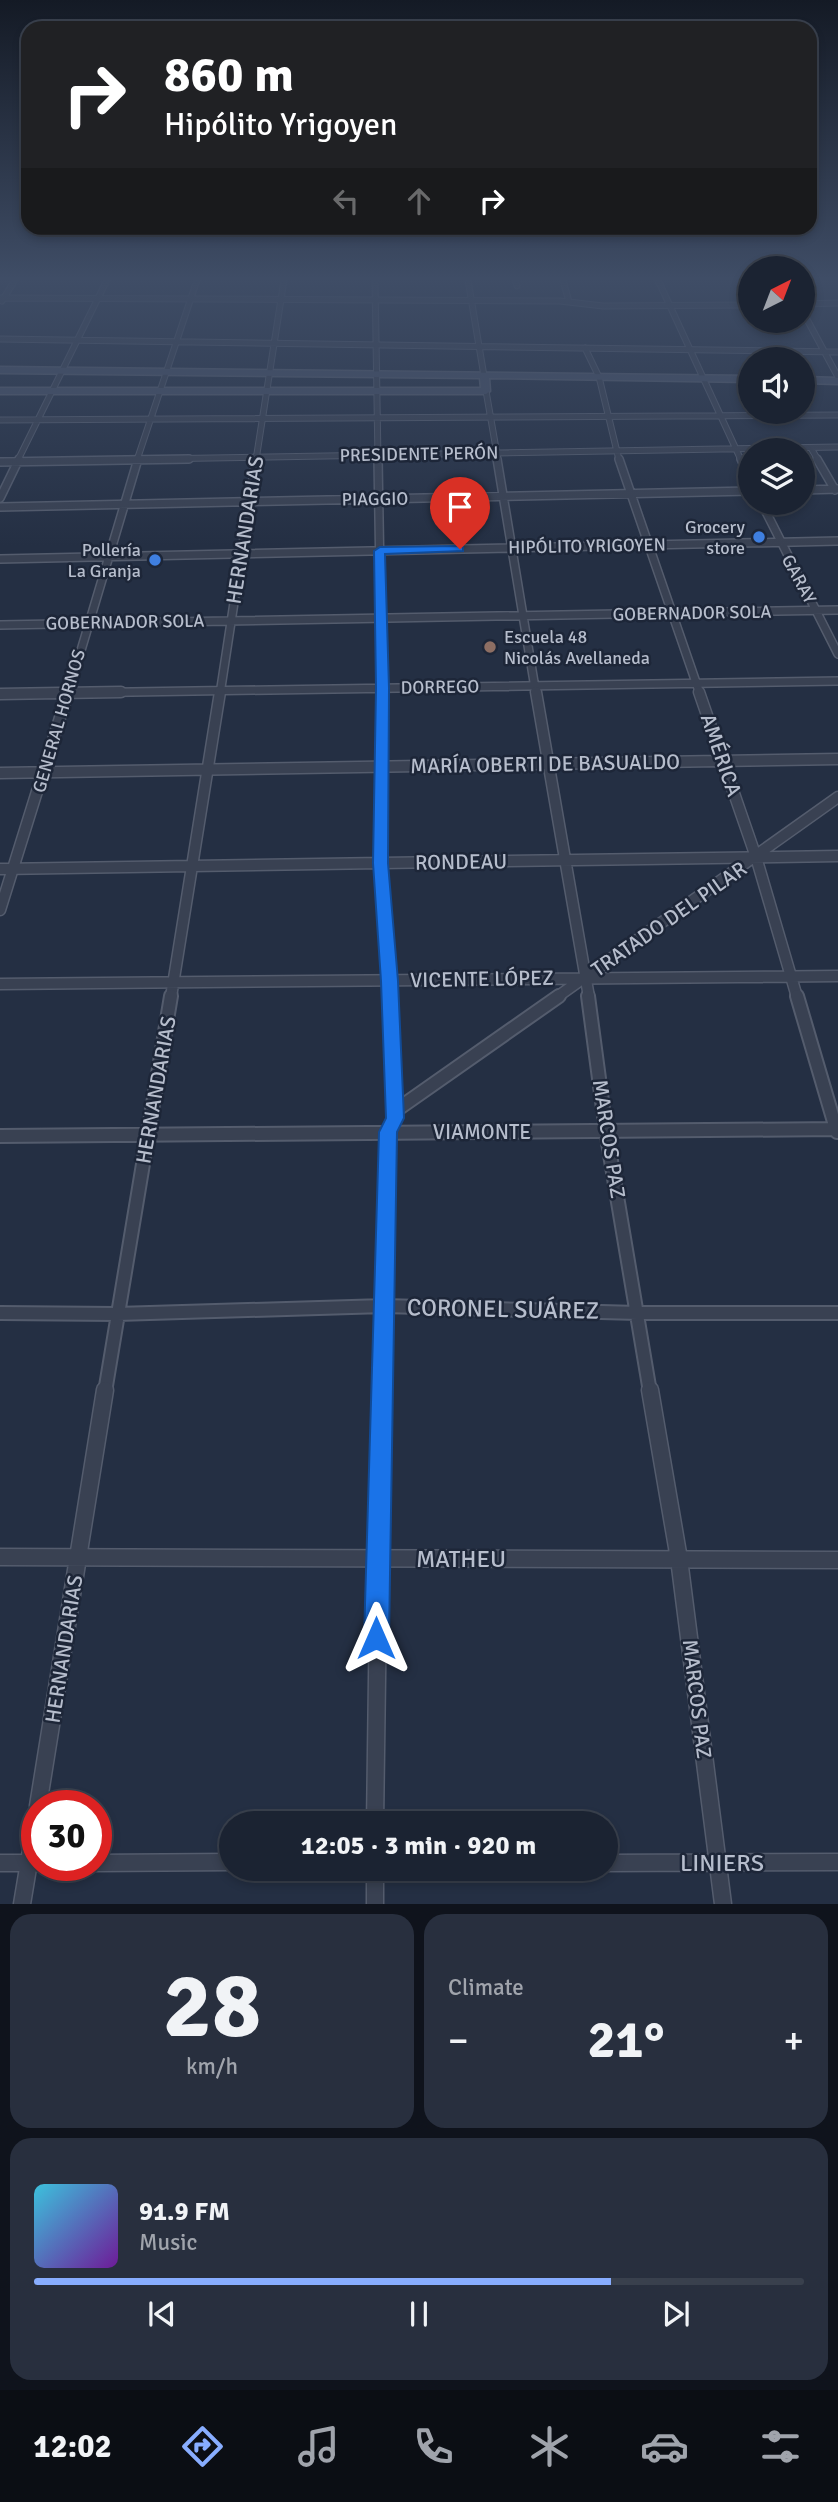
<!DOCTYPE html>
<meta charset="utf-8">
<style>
body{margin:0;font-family:Signika,sans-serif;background:#282f3e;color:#f1f3f6;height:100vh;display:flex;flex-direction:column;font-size:26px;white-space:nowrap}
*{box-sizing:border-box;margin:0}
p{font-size:23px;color:#a0a4ac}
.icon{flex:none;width:38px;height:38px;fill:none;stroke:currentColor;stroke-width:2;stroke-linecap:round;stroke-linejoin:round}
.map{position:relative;height:1904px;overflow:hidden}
.details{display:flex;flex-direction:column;gap:10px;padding:10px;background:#0f131c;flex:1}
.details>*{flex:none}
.guide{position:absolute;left:21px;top:21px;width:796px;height:214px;border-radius:21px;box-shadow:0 4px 10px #0003,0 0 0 2px #39404d;background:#202124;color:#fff;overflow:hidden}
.needle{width:46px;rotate:42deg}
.buttons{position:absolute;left:738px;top:256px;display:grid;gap:14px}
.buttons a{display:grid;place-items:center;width:77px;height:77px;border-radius:50%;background:#1b2332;box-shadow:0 4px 10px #0003,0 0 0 2px #39404d;font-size:35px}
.speed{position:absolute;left:21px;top:1790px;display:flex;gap:14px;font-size:35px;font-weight:700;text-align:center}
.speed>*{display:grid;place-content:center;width:91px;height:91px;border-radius:50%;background:#1b2332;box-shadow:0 4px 10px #0003,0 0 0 2px #39404d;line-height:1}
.speed .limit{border:10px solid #d22;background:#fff;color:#111}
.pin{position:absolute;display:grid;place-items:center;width:60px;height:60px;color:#fff;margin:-72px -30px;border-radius:50% 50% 50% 0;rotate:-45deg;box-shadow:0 0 7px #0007}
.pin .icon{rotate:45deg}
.me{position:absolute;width:77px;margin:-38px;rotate:0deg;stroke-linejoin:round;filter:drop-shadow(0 0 5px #0008)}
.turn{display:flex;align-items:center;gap:24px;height:147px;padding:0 28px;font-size:32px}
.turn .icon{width:91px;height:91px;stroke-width:2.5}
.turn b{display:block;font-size:49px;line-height:60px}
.lanes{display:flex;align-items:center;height:66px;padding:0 28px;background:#0003;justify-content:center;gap:35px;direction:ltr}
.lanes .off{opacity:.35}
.big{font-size:52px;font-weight:800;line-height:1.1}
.details .tile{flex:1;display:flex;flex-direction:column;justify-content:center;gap:10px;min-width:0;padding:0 24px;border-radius:21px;background:#282f3e}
.details .dial{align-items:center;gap:0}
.dial b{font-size:91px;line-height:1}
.song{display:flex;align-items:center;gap:21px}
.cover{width:84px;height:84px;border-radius:10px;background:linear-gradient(135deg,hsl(190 70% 55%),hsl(280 70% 35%))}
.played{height:7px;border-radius:4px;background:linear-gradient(90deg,#88adff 75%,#39404d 75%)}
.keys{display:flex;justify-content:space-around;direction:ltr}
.heat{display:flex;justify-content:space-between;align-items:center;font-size:38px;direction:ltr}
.details .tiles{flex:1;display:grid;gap:10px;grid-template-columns:1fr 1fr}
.tile:last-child{grid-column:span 2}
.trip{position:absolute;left:219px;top:1811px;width:399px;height:70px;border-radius:35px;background:#1b2332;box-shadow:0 4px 10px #0003,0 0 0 2px #39404d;font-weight:800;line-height:70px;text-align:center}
.dock{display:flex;height:112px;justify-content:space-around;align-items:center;background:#0b0e14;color:#a0a4ac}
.dock .icon{width:49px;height:49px}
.dock .selected{color:#88adff}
.dock b{font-size:32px;color:#f1f3f6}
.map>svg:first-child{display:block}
</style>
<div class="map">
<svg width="838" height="1904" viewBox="0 0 838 1904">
<rect width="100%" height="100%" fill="#242f43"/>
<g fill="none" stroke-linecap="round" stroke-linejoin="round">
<g stroke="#545c6d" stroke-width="7">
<path id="street-far4" d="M375 280 378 460
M468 280 484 376
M515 280 517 286
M563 280 569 302
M658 280 741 460
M0 298 560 301 603 306 751 305
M2 301 15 280
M803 304 838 303
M803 312 838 377
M0 339 838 352
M585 348 599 377 619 460
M486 391 498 460
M0 420 838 415
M811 448 818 460
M18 460 107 280
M92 460 838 447
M137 460 197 280
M256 460 284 280"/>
</g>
<g stroke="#545c6d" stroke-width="10">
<path id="street-far3" d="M378 459 382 694
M497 459 536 694
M619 459 700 694
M741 459 751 481
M817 459 835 490
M0 462 189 459
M803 490 838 489
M0 498 19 459
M761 502 838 654
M0 507 751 491
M0 559 838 541
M0 625 838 610
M8 694 838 681
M68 694 138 459
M220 694 256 459"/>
</g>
<g stroke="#545c6d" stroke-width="13">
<path id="street-far2" d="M382 692 380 863 390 997
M536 692 589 997
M699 692 756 857 797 997
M0 694 121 692
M0 773 838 759
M0 869 838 856
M0 910 68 692
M0 984 838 976
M171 997 220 692
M557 997 838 797"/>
</g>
<g stroke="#545c6d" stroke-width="16">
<path id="street-far1" d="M588 996 606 1131 650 1392
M797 996 837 1132
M395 1111 559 996
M0 1136 838 1129
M0 1313 117 1314 384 1306 638 1313H838
M105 1392 171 996
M381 1392 388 1132 395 1118 390 996"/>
</g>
<g stroke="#545c6d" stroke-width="19">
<path id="street" d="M650 1390 679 1559 723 1904
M0 1557 838 1560
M38 1806 105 1390
M375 1824 381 1390
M0 1863H37
M96 1863 231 1862
M606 1863 838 1862
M375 1869V1904
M22 1904 37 1814"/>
</g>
<g stroke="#545c6d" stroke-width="3">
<path id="secondary" d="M0 367 751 376V382L489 378 490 391 486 394H0V388H481L480 378 0 373Z
M803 377 838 378V384L803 383Z"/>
</g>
<use href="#street-far4" stroke="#394152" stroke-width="5"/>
<use href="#street-far3" stroke="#394152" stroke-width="7"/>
<use href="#street-far2" stroke="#394152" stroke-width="10"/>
<use href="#street-far1" stroke="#394152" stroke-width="12"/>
<use href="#street" stroke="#394152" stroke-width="16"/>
<use href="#secondary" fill="#465066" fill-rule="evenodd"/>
</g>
<linearGradient id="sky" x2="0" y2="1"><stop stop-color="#141a25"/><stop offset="0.51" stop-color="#3f4d66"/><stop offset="1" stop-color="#3f4d66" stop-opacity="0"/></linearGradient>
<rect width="838" height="546" fill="url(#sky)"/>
<path fill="#1a73e8" stroke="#114b97" stroke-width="2" d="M460 546 463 547V551L385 554 389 688 388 863 398 981 404 1118 397 1132 389 1638 385 1646 376 1650 368 1646 364 1638 379 1132 386 1118 381 981 373 863 376 688 374 551 380 547Z"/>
<g fill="#3f7fe0" stroke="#1d2638" stroke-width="2.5">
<circle cx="759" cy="537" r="7"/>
<circle cx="155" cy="560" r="7"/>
</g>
<circle fill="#8d6e63" stroke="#1d2638" stroke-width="2.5" cx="490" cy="647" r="7"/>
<g text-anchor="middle" stroke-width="5" stroke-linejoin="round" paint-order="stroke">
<g font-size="18" fill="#b6bdcc" stroke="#1d2638">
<text transform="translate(419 454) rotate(-1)" y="6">PRESIDENTE PERÓN</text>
<text transform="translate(375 499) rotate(-1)" y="6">PIAGGIO</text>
<text transform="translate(587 546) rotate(-1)" y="6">HIPÓLITO YRIGOYEN</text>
<text transform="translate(799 579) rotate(62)" y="6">GARAY</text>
<text transform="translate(692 613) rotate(-1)" y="6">GOBERNADOR SOLA</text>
<text transform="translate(125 622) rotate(-1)" y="6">GOBERNADOR SOLA</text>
<text transform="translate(440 687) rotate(-1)" y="6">DORREGO</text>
<text transform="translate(59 721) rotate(-74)" y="6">GENERAL HORNOS</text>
</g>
<g font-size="18" fill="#b6bdcc" stroke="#1d2638" text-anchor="end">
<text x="745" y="533">Grocery<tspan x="745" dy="21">store</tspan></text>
<text x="141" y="556">Pollería<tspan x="141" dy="21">La Granja</tspan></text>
<text x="504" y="643" text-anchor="start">Escuela 48<tspan x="504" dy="21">Nicolás Avellaneda</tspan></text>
</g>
<g font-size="21" fill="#b6bdcc" stroke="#1d2638">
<text transform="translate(245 530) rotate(-81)" y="7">HERNANDARIAS</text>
<text transform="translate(721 755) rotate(71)" y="7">AMÉRICA</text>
<text transform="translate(545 764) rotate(-1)" y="7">MARÍA OBERTI DE BASUALDO</text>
<text transform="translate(461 862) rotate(-1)" y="7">RONDEAU</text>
<text transform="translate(669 919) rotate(-35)" y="7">TRATADO DEL PILAR</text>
<text transform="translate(482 979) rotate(-1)" y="7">VICENTE LÓPEZ</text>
<text transform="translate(156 1090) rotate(-80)" y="7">HERNANDARIAS</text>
<text x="482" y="1139">VIAMONTE</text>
<text transform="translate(609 1139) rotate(81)" y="7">MARCOS PAZ</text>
<text transform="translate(64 1649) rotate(-81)" y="7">HERNANDARIAS</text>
<text transform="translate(697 1699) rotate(83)" y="7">MARCOS PAZ</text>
</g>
<g font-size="24" fill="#b6bdcc" stroke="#1d2638">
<text transform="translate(503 1309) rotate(1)" y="8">CORONEL SUÁREZ</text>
<text x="461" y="1567">MATHEU</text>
<text x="722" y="1871">LINIERS</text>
</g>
</g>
</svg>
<div class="buttons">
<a><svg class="needle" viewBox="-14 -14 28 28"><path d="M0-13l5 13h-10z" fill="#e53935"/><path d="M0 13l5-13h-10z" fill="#a0a4ac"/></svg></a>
<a><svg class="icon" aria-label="sound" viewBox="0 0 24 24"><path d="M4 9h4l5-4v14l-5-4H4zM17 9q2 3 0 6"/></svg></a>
<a><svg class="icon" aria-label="layers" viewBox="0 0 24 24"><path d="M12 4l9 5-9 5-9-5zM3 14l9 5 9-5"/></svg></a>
</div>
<div class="speed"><div class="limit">30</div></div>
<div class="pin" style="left:460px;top:549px;background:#d93025"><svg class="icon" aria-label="arrive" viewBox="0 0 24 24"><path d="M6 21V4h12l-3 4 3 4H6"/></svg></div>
<svg class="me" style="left:376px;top:1638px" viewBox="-20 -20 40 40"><path d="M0-17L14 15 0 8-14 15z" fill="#1a73e8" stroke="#fff" stroke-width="4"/></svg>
<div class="trip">12:05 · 3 min · 920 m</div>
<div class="guide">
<div class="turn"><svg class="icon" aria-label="right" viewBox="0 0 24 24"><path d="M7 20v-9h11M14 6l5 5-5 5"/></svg><div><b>860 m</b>Hipólito Yrigoyen</div></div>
<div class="lanes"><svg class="icon off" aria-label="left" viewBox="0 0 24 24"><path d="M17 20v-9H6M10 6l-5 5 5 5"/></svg><svg class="icon off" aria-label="ahead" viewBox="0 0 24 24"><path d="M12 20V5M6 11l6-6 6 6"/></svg><svg class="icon" aria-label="right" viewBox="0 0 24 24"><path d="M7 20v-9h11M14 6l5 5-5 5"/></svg></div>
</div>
</div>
<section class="details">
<div class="tiles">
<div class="tile dial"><b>28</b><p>km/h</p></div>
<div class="tile"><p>Climate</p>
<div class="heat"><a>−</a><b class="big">21°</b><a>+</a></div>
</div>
<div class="tile">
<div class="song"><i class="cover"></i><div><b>91.9 FM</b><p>Music</p></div></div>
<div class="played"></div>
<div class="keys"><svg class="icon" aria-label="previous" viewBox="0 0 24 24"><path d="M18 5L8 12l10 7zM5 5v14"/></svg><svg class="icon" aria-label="pause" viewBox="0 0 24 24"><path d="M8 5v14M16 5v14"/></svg><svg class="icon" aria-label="next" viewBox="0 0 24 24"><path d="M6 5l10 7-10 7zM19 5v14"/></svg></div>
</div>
</div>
</section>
<nav class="dock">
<b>12:02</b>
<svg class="icon selected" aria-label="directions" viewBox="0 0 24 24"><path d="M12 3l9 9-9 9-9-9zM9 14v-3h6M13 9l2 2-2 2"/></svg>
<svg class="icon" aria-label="music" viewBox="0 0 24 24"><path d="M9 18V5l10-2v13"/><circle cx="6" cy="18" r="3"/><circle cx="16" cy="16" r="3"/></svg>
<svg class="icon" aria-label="phone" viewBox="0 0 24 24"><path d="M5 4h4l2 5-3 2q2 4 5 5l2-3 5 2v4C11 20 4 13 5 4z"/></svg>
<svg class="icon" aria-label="climate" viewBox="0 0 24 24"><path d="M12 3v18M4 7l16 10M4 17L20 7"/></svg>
<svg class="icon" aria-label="car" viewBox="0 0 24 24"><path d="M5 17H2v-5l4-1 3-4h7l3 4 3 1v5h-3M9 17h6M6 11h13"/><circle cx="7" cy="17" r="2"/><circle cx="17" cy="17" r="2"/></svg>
<svg class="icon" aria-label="filters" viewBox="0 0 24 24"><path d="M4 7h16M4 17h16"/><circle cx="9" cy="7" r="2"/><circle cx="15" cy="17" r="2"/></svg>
</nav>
